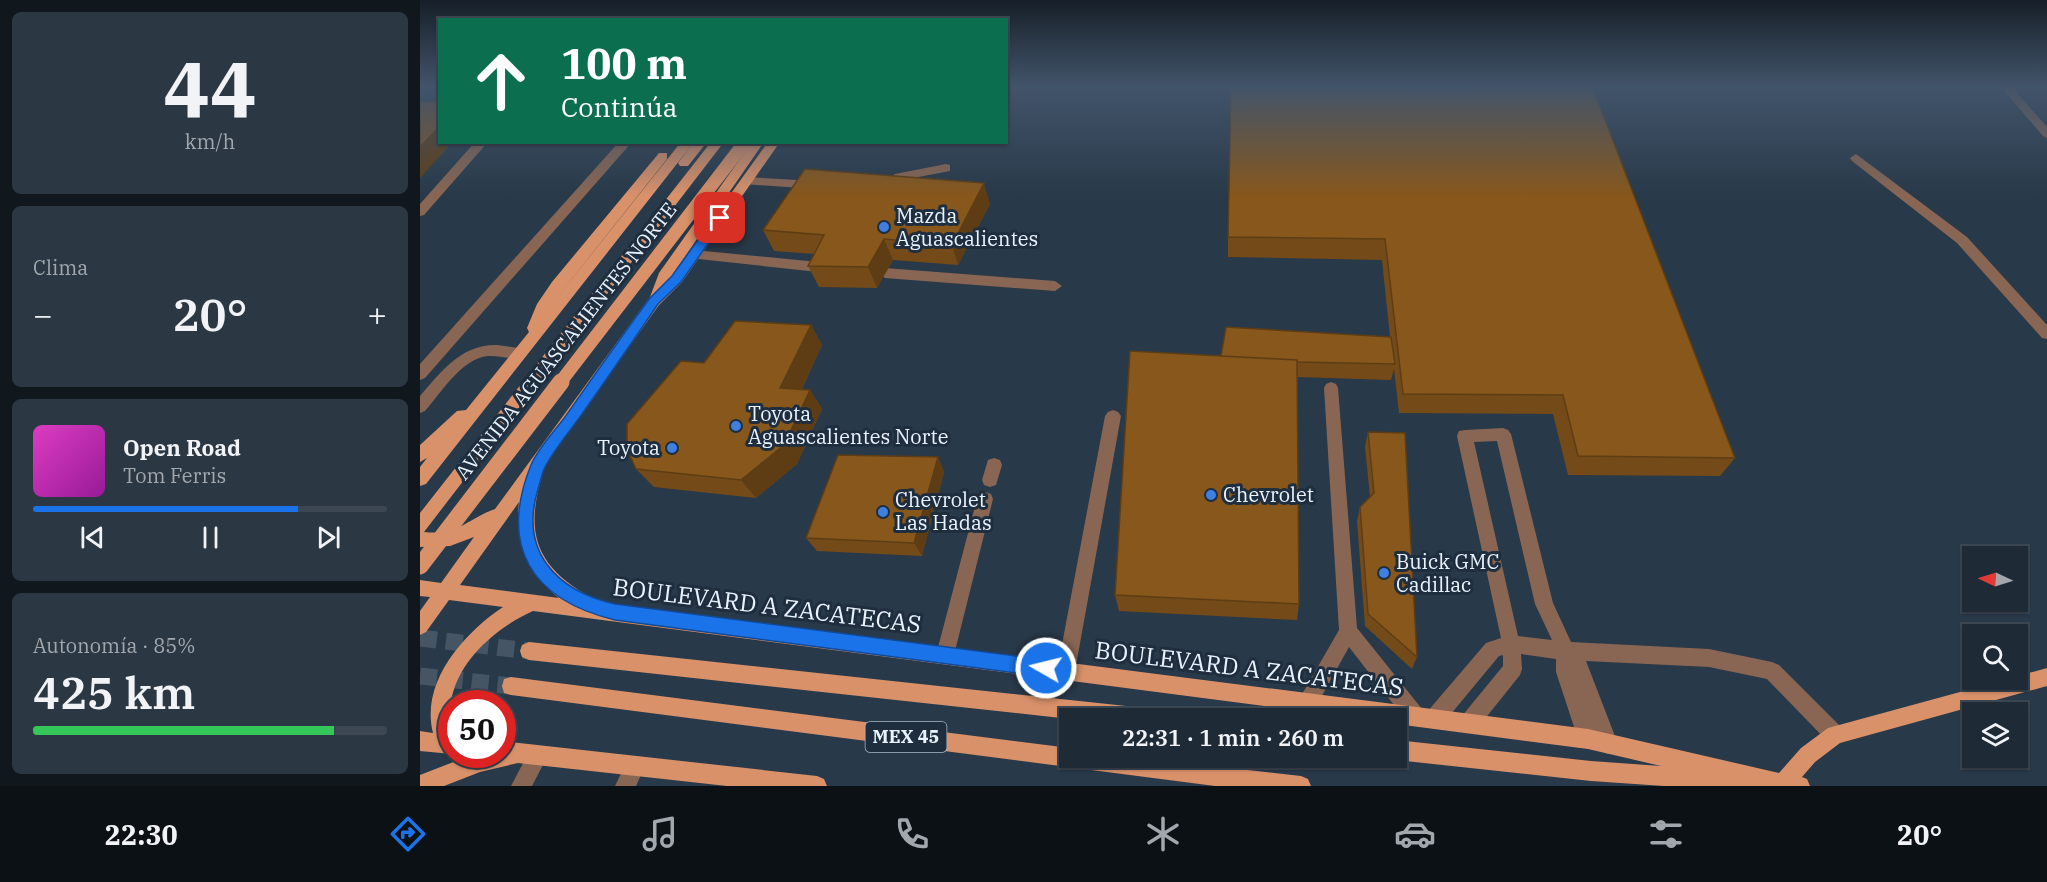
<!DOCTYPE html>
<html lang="es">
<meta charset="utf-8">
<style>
body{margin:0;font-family:"IBM Plex Serif",serif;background:#2b3742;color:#f1f3f6;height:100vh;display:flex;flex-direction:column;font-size:22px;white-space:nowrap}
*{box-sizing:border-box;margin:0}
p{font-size:20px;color:#a1a7ad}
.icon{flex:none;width:33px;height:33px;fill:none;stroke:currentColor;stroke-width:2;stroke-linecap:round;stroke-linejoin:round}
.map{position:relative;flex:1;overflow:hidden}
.panel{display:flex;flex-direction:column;gap:12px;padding:12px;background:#10181e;width:420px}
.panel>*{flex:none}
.hud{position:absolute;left:18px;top:18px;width:570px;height:126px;border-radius:0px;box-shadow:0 2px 4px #0004,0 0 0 2px #3c4752;background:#0b6e4f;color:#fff;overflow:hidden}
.needle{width:39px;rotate:274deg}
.fabs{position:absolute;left:1542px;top:546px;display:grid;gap:12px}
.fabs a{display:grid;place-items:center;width:66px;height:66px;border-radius:0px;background:#1e2b37;box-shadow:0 2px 4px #0004,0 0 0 2px #3c4752;font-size:30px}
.speed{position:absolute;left:18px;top:690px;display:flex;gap:12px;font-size:30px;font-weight:700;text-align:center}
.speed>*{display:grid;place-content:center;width:78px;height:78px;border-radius:50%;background:#1e2b37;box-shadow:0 2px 4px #0004,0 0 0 2px #3c4752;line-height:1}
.speed .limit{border:9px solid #d22;background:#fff;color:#111}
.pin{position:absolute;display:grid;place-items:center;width:51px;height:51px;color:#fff;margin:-26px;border-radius:12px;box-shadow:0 3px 9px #0006}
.me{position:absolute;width:66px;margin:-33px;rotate:278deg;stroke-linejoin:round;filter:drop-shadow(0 0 4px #0008)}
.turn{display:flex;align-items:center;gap:21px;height:126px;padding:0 24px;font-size:27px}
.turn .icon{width:78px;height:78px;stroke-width:2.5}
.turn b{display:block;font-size:42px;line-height:51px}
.big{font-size:45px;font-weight:600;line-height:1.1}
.panel .widget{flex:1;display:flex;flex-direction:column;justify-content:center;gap:9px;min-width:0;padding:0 21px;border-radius:9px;background:#2b3742}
.panel .dial{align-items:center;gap:0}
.dial b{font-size:78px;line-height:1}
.song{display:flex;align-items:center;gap:18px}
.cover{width:72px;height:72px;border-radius:9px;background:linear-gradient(135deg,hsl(310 70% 55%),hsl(300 70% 35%))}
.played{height:6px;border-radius:3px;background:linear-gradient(90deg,#1a73e8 75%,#3c4752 75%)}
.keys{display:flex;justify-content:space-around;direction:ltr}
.heat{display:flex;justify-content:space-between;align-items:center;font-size:33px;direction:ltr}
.charge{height:9px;border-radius:4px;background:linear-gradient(90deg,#34c759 85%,#3c4752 0)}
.trip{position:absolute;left:639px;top:708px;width:348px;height:60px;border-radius:0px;background:#1e2b37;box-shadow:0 2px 4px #0004,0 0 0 2px #3c4752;font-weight:600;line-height:60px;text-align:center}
.dock{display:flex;height:96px;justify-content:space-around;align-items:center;background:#0c1116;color:#a1a7ad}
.dock .icon{width:42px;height:42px}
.dock .on{color:#1a73e8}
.dock b{font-size:27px;color:#f1f3f6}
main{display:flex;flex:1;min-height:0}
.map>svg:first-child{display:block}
</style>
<main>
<section class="panel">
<div class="widget dial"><b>44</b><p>km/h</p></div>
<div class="widget"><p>Clima</p>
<div class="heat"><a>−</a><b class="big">20°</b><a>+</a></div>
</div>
<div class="widget">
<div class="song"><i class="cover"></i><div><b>Open Road</b><p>Tom Ferris</p></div></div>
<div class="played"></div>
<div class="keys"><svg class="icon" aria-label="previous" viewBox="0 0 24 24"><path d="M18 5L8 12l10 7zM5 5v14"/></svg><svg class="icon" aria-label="pause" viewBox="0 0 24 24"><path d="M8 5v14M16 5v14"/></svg><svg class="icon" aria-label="next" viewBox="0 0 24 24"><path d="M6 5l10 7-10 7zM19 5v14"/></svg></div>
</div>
<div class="widget"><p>Autonomía · 85%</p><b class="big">425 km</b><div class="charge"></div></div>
</section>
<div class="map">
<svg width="1627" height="786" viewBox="0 0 1627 786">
<rect width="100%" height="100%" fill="#283949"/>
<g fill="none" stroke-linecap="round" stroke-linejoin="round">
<path stroke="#455564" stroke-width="17" stroke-dasharray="17 9" stroke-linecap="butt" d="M0 638 109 651
M0 676 91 686"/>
<path fill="#896653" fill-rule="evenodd" d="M1580 86H1591L1627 127V138L1623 136Z
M55 142H68L4 215 0 216V204Z
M199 142H212L5 378 0 380V364Z
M1436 154 1547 237 1627 325V339L1622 338 1537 243 1432 161 1430 158Z
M526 164 530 165V171L482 180 463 187 457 183 475 174Z
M326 177 395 181 401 185 395 189 322 184V178Z
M274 250 408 263 415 268 408 273 269 258 267 255 269 252Z
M465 268 635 281 642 286 635 291 465 278 458 273Z
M77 345 105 349 107 353 105 357C93 361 80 355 68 356 42 358 21 393 5 411L0 413V396C21 372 41 344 77 345Z
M911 382 916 384 918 388 937 628 1002 709 1005 716 1002 723 995 726 988 723 929 647 894 710 887 713 880 710 877 703 919 630 904 388 906 384Z
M693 410 698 412 701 416 655 671 653 677 646 680 639 677 637 671 685 416 688 412Z
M1083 428 1088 430 1091 434 1133 603 1151 642 1289 649 1352 662 1359 665 1422 728 1425 735 1422 742 1415 745 1408 742 1347 679 1289 667 1166 661 1198 744 1195 751 1188 754 1181 751 1177 741 1175 746 1168 749 1161 746 1158 739 1136 672V659L1101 654 1102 669 1100 675 1056 730 1049 733 1042 730 1039 723 1042 716 1083 666V655L1079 656 1021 726 1014 729 1007 726 1004 719 1007 712 1066 643 1081 638 1037 436 1039 431 1045 430ZM1077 441 1115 604 1132 640 1098 636 1054 442Z
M574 458 580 460 582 465 576 485 570 487 564 485 562 480 568 460Z
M565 492 571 494 573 499 534 655 532 661 525 664 518 661 516 655 557 499 559 494Z
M117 747 124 750 127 757 112 786H91L110 750Z
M215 756 222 759 225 766 216 786H195L208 759Z"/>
<path fill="#d9916a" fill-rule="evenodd" d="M261 142H274L6 484 0 486V467L7 458 0 462V445L37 411 46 410 109 332 107 328 117 304 132 282 239 153H247V159L131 305Z
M274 142H287L268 166H260L258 163Z
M291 142H304L4 532C38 536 47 519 75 509L230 297 239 273 332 142H344L250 278 348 142H360L262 282 239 305 120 472 122 476C104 536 118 568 172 598L174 602 1168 729 1359 773 1381 748 1408 728 1584 680H1598V676L1627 668V686L1420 743 1395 762 1382 777 1387 779 1390 786H1244L1171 781 976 760 970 758H976V740L1171 761 1241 766 1168 749 976 724V718H936L113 611C77 627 37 661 31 702 28 719 32 737 32 754L0 751V731L13 733C0 682 44 633 83 607L29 600 6 632 0 635V611L10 597 0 596V580L21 583 54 537 30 546 0 547V513ZM99 502C94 541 108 573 139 598L40 585Z
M109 642 725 708 732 711 735 718 650 719 109 660 102 657 100 651 102 645Z
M91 677 650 748V758H722L881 776 888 779 891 786H795L91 695 84 693 82 686 84 679Z
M82 741 397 776 404 779 407 786H307L98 763 60 772 24 786H0V775L54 754H82Z"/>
<path stroke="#d9916a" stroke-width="13" d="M139 384 325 142"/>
<path stroke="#d9916a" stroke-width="17" d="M0 566 141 382"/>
</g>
<path fill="#744b18" d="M1055 86H1172L1315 458 1300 476 1148 475 1133 414 979 413 974 369 971 380 877 377 879 604 877 620 699 611 695 595 801 356 970 337 962 260 808 257V237L1055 90Z
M570 204 538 265 473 260 457 288 399 287 388 266 395 254 354 251 343 230Z
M391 325 402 345 382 389 390 390 402 409 377 464 336 498 234 487 216 469 284 363Z
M948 432 997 657 992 669 945 626 937 521 940 507 950 497 945 447Z
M518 457 524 472 502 556 397 551 386 538Z"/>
<path fill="#5e3d14" d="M20 126V142H33L0 178V147Z
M564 183 570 204 538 265 532 245Z
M464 239 473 260 457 288 448 267Z
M391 325 402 345 373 407 360 388Z
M390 390 402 409 377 464 336 498 321 480Z
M518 457 524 472 502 556 494 543Z"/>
<path fill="#87571c" stroke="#5e3d14" stroke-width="1.5" d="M1065 86H1172L1315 458 1158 456 1143 395 983 394 965 239 808 237 811 88 1066 90Z
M0 102H20V126L0 147Z
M385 169 564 183 532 245 464 239 448 267 388 266 404 235 343 230Z
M315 321 391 325 360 388 390 390 364 445 321 480 216 469 207 449V424L261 361 284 363Z
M806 327 971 337 975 364 877 362V360L801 356Z
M710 351 877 360 879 604 695 595Z
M948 432 985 433 997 657 948 614 940 507 954 493Z
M418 455 518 457 494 543 386 538Z"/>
<linearGradient id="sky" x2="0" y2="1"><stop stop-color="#161f28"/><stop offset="0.44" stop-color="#42546a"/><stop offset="1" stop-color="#42546a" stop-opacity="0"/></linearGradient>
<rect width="1627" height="196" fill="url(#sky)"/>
<path fill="#1a73e8" stroke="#114b97" stroke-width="1.5" d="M300 214 304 215V221L261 282 238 304C213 341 188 377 162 414 150 431 135 448 125 467 122 473 120 482 118 489 99 552 137 591 195 604L626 660 632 663 634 668 632 674 626 677 195 620C112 600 78 547 111 465 118 448 134 432 145 417 173 377 201 337 230 298L252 276 296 215Z"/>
<g fill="#3f7fe0" stroke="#1f2e3e" stroke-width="2">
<circle cx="464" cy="227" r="6"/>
<circle cx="316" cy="426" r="6"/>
<circle cx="252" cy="448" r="6"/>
<circle cx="791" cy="495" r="6"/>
<circle cx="463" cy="512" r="6"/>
<circle cx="964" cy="573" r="6"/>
</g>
<g text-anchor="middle" stroke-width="6" stroke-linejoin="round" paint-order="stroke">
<rect fill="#1f2e3e" stroke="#acb8c4" stroke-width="1.5" x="445.5" y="722" width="81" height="30" rx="4.5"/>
<g font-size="18" font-weight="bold" fill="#e9f3fe">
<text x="486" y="743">MEX 45</text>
</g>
<g font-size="20" fill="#e9f3fe" stroke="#1f2e3e" text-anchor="start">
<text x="476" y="223">Mazda<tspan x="476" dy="23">Aguascalientes</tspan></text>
<text x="328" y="421">Toyota<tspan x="328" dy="23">Aguascalientes Norte</tspan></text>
<text x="240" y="455" text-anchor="end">Toyota</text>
<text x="803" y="502">Chevrolet</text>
<text x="475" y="507">Chevrolet<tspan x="475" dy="23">Las Hadas</tspan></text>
<text x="976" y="569">Buick GMC<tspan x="976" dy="23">Cadillac</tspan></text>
</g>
<g font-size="20" fill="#e9f3fe" stroke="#1f2e3e">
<text transform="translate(146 341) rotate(-52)" y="7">AVENIDA AGUASCALIENTES NORTE</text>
</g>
<g font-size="24" fill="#e9f3fe" stroke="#1f2e3e">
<text transform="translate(347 606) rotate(7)" y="8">BOULEVARD A ZACATECAS</text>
<text transform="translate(829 669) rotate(7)" y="8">BOULEVARD A ZACATECAS</text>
</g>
</g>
</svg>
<div class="fabs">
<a><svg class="needle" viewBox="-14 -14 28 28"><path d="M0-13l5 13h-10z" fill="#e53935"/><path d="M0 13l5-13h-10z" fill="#a1a7ad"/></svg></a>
<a><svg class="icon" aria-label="search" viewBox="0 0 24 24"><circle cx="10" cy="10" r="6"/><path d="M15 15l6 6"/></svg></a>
<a><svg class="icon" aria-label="layers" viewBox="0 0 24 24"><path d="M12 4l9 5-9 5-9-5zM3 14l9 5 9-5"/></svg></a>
</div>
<div class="speed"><div class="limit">50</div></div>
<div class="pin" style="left:300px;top:218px;background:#d93025"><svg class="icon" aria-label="arrive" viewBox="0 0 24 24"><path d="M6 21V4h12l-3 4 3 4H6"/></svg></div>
<svg class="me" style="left:626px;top:668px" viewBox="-20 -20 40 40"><circle r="17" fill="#1a73e8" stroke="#fff" stroke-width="3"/><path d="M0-11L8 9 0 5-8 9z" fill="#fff"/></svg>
<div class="trip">22:31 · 1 min · 260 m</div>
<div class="hud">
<div class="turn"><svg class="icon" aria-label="ahead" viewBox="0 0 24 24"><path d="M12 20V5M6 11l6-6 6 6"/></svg><div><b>100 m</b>Continúa</div></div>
</div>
</div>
</main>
<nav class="dock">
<b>22:30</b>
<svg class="icon on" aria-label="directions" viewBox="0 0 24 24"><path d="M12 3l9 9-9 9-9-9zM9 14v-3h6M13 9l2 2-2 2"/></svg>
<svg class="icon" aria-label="music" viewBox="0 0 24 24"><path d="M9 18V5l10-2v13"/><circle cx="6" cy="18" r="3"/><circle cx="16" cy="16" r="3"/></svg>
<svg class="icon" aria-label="phone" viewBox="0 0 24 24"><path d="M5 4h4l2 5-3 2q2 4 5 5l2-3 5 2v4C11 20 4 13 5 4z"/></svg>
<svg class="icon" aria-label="climate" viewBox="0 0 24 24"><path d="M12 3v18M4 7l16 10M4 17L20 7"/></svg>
<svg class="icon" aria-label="car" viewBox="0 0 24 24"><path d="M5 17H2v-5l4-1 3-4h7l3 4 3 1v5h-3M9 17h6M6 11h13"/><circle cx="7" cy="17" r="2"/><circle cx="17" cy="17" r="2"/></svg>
<svg class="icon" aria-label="filters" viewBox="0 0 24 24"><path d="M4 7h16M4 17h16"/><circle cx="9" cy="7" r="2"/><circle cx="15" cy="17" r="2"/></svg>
<b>20°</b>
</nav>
